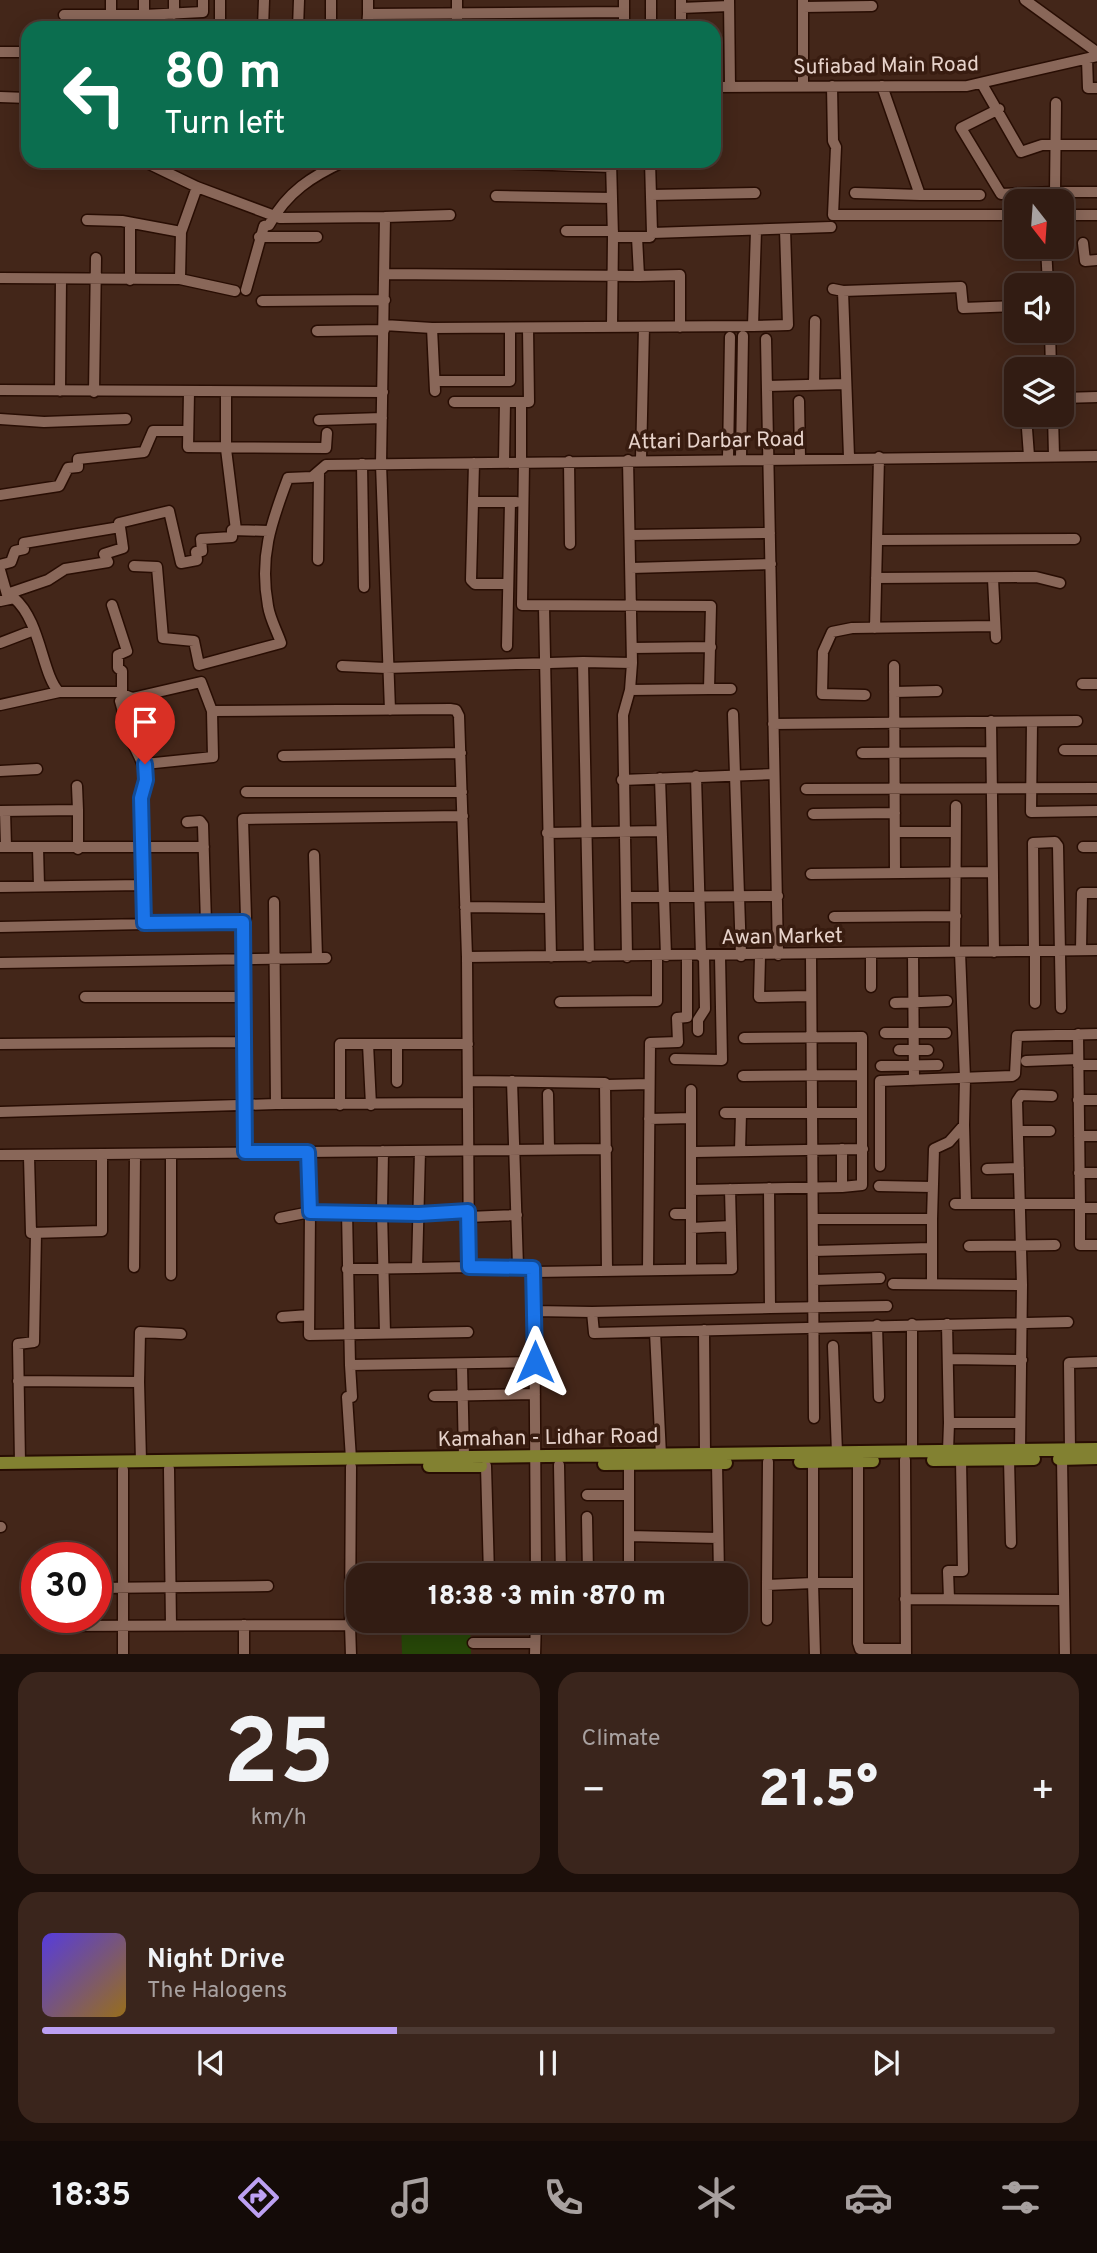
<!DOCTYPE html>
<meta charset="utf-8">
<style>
body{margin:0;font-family:Overpass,sans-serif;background:#3a251c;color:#f1f3f6;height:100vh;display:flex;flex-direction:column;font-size:26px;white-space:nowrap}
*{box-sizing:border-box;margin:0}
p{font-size:23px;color:#a8a1a0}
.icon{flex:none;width:38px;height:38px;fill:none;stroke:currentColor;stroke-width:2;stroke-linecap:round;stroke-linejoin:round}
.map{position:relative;height:1654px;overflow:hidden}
.side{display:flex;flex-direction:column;gap:18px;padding:18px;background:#1c0f0a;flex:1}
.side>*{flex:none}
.guide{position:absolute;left:21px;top:21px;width:700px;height:147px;border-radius:21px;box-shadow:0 4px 18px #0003,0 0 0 2px #4d3a33;background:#0b6e4f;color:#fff;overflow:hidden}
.needle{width:46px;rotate:163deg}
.controls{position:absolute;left:1004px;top:189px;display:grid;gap:14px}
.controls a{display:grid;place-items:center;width:70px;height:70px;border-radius:14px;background:#321c13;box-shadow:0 4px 18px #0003,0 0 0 2px #4d3a33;font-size:35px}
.speed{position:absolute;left:21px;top:1542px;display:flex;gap:14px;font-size:35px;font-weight:700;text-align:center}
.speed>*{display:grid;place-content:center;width:91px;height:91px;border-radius:50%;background:#321c13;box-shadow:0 4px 18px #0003,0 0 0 2px #4d3a33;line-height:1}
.speed .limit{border:10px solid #d22;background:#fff;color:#111}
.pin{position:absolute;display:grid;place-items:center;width:60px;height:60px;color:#fff;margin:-72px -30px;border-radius:50% 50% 50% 0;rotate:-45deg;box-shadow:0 0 7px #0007}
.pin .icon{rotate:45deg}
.me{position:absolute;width:77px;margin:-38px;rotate:0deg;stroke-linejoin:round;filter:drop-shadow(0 0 5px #0008)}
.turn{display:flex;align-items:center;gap:24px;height:147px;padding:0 28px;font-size:32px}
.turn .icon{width:91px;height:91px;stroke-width:2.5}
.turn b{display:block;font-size:49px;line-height:60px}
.big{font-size:52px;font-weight:800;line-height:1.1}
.side .card{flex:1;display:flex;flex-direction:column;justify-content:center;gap:10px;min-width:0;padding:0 24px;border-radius:21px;background:#3a251c}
.side .dial{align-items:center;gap:0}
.dial b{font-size:91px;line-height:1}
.song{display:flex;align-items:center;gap:21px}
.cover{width:84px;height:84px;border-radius:10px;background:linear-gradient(135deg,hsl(250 70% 55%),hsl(40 70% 35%))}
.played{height:7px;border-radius:4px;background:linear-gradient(90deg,#bca0f2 35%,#4d3a33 35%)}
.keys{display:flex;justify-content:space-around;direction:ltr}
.heat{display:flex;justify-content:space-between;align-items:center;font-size:38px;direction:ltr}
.side .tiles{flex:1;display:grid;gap:18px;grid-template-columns:1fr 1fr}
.card:last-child{grid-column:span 2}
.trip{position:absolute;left:346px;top:1563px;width:402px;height:70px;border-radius:21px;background:#321c13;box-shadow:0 4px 18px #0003,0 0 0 2px #4d3a33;font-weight:800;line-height:70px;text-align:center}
.dock{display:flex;height:112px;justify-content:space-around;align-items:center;background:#140b08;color:#a8a1a0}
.dock .icon{width:49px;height:49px}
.dock .current{color:#bca0f2}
.dock b{font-size:32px;color:#f1f3f6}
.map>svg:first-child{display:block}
</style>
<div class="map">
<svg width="1097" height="1655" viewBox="0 0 1097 1655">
<rect width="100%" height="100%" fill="#432619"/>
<path fill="#274708" d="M401 1621H470L471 1654H402Z"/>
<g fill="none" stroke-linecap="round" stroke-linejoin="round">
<g stroke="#280d03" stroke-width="13">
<path id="minor" d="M111 0V15
M174 0V14
M457 0V28
M624 0V28
M651 0V28
M681 0V28
M729 0 730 87
M803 0V86
M1025 0 1094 50 1097 55
M803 7 872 6
M681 8 729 6
M368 14V0
M64 15H144V0
M144 15 203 12V0
M220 28V0
M263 28 264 0
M298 28 299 0
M331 28V0
M367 28 368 14 624 12
M0 52H28
M1087 59 1088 88H1097
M982 84 1021 152 1042 145H1097
M832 86 833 141 836 147 833 215H1017
M882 86 920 195H980
M714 87 967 86 1097 56
M0 97 28 98
M999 109 961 128 1001 194 1055 192 1056 103
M27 120H28
M143 161 197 187 280 218 385 217 381 464 390 710
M611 161 613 237H650L652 233
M650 161 652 233 831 227
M494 163 611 167
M1055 192H1097
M855 193 920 195
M651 195 755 193
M496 196 612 198
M1062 215H1097
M385 217 450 215
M87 220 122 221 181 232
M566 231H613
M259 237H317
M637 237 639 276 680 275V327
M1083 243 1085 261 1097 260
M1046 247 1048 285
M385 274 639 276
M0 278 180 279 235 291
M180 279 181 232 197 187
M130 280V223
M833 289 843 291 849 457
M246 290 264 226 269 225C287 192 312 176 345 161
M843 291 961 287 963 308 1017 306
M262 301 385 300
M384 325 432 328 753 326 756 230
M612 326 613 237
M753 326 788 325 785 229
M432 328 435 391
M317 331 384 330
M1050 331 1051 369
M766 339 778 955
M435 381H510V328
M814 385 815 321
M767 386 846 384
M0 390 383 392
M60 391 61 279
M94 392 96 258
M189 392 188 447 326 448 327 433
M226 392V449L236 530
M1062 398 1097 397
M799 401 800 458
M454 402H529L528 328
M1026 415 1029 456
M1053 415 1054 456
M0 419 44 422 126 419
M319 420 382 418
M728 458 730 337
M741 458 743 336
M641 459 644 327
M569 461 570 544
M504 462 505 402
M521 462V402
M524 462 522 605 711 606 709 689H731
M474 463 471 580 475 584H507
M362 464 364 587
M0 495 59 486 68 468 78 467V459L144 452 153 431H188
M473 502H516
M630 535 770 533
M877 540 1075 539
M318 560 319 471
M0 565 11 562 15 551 24 549V543L120 527 119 523 169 511 181 563 197 560 196 552 202 551 201 539 232 537V530L268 531
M134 566 157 567 163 638 194 641 199 665 281 643C277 631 270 619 268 606 259 557 271 523 288 478L312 477 326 465 1097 456
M631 568 771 564
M0 570 8 598
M876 578 1036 577 1060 583
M993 579 996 638
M7 594 48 580 65 569 108 562 104 554 123 548 120 527
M0 601 14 598C41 621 42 675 59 692
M112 605 127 651 118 655V668L122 671V692
M544 607 551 957
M875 628 879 457
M0 643 34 630
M507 646 510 502
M632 648 711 647
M342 666 386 668 583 662
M894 666 895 873
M1082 684H1097
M630 690 709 689
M894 692 937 691
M865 695 822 694 823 652 832 632 852 628 995 626
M120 701C124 714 126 728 131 740 143 765 149 769 141 798L144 923
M0 705 59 692H117L132 698 201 682 212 711 213 757 145 764
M212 711 450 709 456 710 459 716 467 957 469 1267 534 1269 536 1575
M733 714 741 956
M991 721 994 952
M1032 722 1031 812 1097 811
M773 724 1077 721
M1064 750H1097
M862 753 991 752
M283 756 461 753
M0 771 37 769
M696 776 701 956
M660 778 666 956
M622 780 774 774
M806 789 1097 788
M246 792H462
M78 810V849
M0 811 78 810 77 786
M5 811 6 847
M813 814 895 813
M187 822 200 821 203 825 206 923
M895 832H955
M547 833 661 831
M0 847H204
M1083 847H1097
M38 848 39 886
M314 855 317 958
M811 874 993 872
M0 887 143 885
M626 897 778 896
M274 902 276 1104
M465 907 550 908
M834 917 956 916
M243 922 246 918 243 819 463 816
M0 927 243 922 242 997
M1081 950 1082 893H1097
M1034 951 1033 843 1055 842 1058 846 1061 1008
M955 952 956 806
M913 953 914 1080
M871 954V987
M811 955 814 1418
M760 956 759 997 809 996
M467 957 1097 950
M589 957 583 662 632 663
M627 957 623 715 630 690 632 663 628 460
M0 963 326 958
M85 997H242L245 1152
M560 1002 657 1001V957
M895 1003 947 1001
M1035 1003V951
M698 1031V1020L705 1009 704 956
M885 1033H946
M1078 1034 1080 1208H1097
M744 1038 862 1037V1185L842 1187
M0 1044 242 1042
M368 1044 371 1105
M899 1050H928
M675 1059 722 1060 720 956
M1026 1061 1078 1059
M1078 1065H1097
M881 1066 938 1065
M743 1076 862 1075
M468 1081 605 1083 607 1271
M512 1081 518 1267
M397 1082V1044
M607 1085 649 1084
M691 1090V1150L695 1152 863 1149
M548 1094 549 1149
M1078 1100H1097
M340 1105V1044H468
M0 1112 276 1104 468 1103
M725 1113H862
M649 1119 691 1118
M964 1125 966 1204
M1018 1131H1050
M1079 1136H1097
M420 1151 417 1268 469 1267
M740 1151 741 1113
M308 1152 310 1212 382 1211 383 1151
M171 1154V1275
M0 1155 607 1149
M29 1157 31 1233 102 1231V1156
M880 1166V1081L1012 1076 1015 1074 1017 1036 1097 1034
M987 1169 1019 1168
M1079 1173H1097
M879 1186 932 1187
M769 1188 770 1308 887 1306
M691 1190V1150
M955 1204H1080
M1080 1208V1245H1097
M347 1211 350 1365
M675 1214H691V1190L842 1187V1149
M468 1217 517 1215
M280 1218 310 1212 309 1335 468 1332
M813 1219H932V1284
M932 1219 934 1149 949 1142 964 1125 965 1078 960 952
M691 1228 731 1226
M969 1246 1055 1245
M813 1251 931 1248
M134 1267 135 1155
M347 1269 417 1268
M691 1269V1214
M648 1270 650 1043 678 1042 677 1018 687 1017V956
M534 1272 732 1269 730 1189
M814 1280 880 1278
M893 1284 1022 1285
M534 1311 592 1312 594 1333 1068 1322
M592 1312 770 1308
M282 1317 309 1315
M912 1324V1452
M947 1324 949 1423
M877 1325 879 1397
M704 1330 705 1454
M655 1332 661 1455
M385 1333 382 1211 419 1214 468 1211
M833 1346 837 1453
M949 1359 1022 1360
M462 1365 464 1457
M18 1381 139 1382 141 1461
M139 1382 140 1332 181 1334
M434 1396 535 1394
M1020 1450 1022 1285 1017 1101 1021 1095 1052 1096
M1070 1450 1069 1363 1097 1362
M948 1451 949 1423H1020
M1062 1458 1065 1655
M351 1459 347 1397H352L350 1365 535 1362
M1009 1459 1011 1543
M905 1460 906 1655
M858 1461V1643L860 1649H905
M768 1462 767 1585 813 1583 815 1655
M813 1462V1583H858
M20 1463 18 1344 34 1342 36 1233
M717 1463 719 1575
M629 1464V1575
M559 1465 561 1575
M486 1466 489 1575
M169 1469 171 1625
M123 1470V1655
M587 1495H629
M0 1527H1
M629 1536 718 1538
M536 1572 588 1573 587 1517
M767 1585V1620
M96 1588 268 1586
M905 1599 1063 1600
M949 1599 948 1571H963L961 1460
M564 1620V1626L631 1625
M471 1623 536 1624
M350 1625 351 1655
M62 1626 350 1625 351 1467
M473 1643H535
M244 1655V1625
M535 1655 536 1620"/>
</g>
<g stroke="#280d03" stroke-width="16">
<path id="major" d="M1059 1459 1097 1458
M933 1460 1034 1459
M800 1462 873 1461
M0 1463 1097 1449
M604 1464 726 1463
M429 1466H481"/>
</g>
<use href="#minor" stroke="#896759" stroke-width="10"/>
<use href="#major" stroke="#828131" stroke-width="12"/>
</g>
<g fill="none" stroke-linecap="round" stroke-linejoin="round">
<g stroke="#114b97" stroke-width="18">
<path id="route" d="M145 764 146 780 141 798 144 923 243 922 245 1152H308L310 1212 419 1214 468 1211 469 1267 533 1268 535 1362"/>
</g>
<use href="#route" stroke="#1a73e8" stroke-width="12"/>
</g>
<g text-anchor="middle" stroke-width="7" stroke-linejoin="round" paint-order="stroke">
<g font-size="21" fill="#e7d3cb" stroke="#381c10">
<text transform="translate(886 65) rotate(-1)" y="7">Sufiabad Main Road</text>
<text transform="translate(716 440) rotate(-1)" y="7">Attari Darbar Road</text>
<text transform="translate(782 936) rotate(-1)" y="7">Awan Market</text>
<text transform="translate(548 1437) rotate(-1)" y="7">Kamahan - Lidhar Road</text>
</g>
</g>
</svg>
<div class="controls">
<a><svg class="needle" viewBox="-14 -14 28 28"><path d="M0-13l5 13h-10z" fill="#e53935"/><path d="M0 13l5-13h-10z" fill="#a8a1a0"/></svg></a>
<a><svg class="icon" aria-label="sound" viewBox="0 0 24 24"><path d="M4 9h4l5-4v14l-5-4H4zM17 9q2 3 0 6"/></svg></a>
<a><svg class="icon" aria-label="layers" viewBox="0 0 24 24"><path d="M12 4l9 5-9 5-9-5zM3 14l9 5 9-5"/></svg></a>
</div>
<div class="speed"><div class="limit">30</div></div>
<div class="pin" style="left:145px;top:764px;background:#d93025"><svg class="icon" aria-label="arrive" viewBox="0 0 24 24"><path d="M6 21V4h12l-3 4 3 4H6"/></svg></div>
<svg class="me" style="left:535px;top:1362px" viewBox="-20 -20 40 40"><path d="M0-17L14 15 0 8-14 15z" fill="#1a73e8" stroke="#fff" stroke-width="4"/></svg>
<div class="trip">18:38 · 3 min · 870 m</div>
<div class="guide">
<div class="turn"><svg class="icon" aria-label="left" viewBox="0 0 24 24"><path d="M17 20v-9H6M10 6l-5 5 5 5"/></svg><div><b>80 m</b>Turn left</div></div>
</div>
</div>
<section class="side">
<div class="tiles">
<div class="card dial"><b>25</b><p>km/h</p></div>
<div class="card"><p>Climate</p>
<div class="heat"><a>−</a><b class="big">21.5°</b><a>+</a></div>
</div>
<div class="card">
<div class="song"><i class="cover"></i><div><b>Night Drive</b><p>The Halogens</p></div></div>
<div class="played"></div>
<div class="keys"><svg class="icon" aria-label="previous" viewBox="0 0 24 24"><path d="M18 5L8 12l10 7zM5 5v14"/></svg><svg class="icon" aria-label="pause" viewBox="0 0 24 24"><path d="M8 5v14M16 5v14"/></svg><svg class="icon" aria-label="next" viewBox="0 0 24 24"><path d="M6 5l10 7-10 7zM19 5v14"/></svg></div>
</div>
</div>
</section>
<nav class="dock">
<b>18:35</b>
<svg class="icon current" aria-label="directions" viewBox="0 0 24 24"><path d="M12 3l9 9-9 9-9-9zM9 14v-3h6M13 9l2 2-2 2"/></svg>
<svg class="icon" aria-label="music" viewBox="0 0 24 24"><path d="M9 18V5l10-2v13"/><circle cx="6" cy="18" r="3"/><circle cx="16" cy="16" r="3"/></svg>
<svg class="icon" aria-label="phone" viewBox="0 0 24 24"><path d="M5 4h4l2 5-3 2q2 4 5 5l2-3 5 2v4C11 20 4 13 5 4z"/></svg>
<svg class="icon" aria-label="climate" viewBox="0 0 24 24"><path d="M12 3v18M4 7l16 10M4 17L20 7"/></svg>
<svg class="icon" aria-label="car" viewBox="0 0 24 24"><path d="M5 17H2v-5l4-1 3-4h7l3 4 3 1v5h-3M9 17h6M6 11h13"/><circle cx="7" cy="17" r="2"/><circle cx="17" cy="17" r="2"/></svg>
<svg class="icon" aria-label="filters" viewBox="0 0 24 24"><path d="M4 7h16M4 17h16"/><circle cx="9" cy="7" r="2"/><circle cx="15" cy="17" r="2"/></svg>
</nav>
